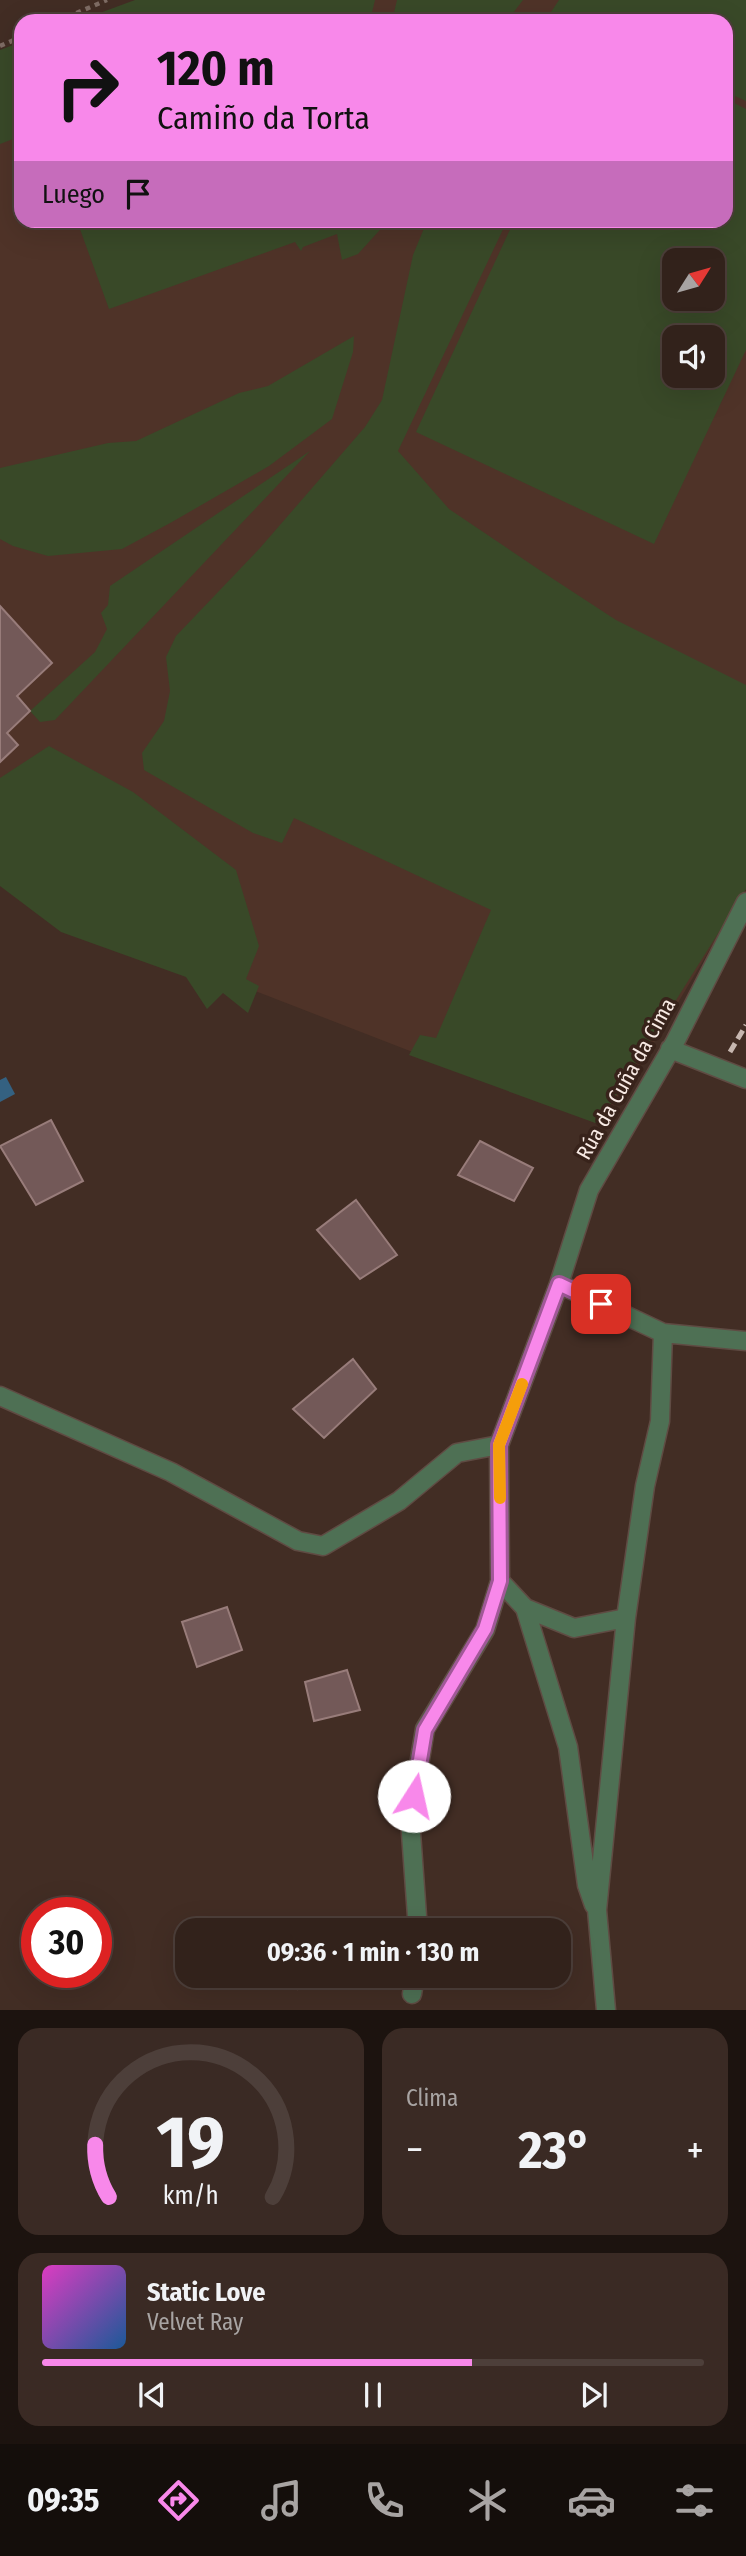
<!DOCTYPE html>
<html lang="es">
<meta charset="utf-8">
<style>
body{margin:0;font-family:"Fira Sans Condensed",sans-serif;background:#3a2a24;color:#f1f3f6;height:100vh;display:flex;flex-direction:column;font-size:26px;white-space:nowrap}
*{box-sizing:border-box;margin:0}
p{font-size:23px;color:#a8a4a3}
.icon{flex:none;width:38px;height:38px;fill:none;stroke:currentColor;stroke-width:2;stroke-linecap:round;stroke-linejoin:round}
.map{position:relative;height:2010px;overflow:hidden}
.panel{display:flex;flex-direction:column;gap:18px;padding:18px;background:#1c130f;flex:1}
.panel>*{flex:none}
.top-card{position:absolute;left:14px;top:14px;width:719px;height:214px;border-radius:21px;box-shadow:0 7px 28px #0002,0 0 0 2px #4d3f3a;background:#f888ea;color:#111;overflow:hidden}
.needle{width:46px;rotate:53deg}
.tools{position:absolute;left:662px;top:248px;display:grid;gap:14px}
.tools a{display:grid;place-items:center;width:63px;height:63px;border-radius:14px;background:#32221b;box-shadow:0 7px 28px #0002,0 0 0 2px #4d3f3a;font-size:35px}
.speed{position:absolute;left:21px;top:1897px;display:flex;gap:14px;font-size:35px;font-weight:700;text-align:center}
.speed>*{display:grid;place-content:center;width:91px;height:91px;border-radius:50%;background:#32221b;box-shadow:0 7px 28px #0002,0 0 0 2px #4d3f3a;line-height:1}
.speed .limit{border:10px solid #d22;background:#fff;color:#111}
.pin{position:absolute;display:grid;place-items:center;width:60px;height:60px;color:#fff;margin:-30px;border-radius:14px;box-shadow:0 4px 10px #0006}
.me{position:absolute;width:77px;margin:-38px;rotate:10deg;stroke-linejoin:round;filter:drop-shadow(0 0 5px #0008)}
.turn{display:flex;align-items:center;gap:24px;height:147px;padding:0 28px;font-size:32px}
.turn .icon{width:91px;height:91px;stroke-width:2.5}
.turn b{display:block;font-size:49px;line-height:60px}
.then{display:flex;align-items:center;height:66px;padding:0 28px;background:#0003;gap:14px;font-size:26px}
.big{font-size:52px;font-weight:700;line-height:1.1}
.panel .card{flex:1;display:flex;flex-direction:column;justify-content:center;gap:10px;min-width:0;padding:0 24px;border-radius:21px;background:#3a2a24}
.panel .dial{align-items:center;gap:0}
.dial svg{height:182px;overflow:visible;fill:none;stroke:#4d3f3a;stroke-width:7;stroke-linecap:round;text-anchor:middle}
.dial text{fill:#f1f3f6;stroke:none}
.song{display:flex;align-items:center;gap:21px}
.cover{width:84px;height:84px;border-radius:10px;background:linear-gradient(135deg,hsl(310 70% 55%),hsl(210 70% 35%))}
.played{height:7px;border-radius:4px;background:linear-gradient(90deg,#f888ea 65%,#4d3f3a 65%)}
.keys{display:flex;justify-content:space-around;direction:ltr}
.heat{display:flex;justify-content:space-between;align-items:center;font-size:38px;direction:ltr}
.panel .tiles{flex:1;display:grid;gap:18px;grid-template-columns:1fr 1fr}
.card:last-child{grid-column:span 2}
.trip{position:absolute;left:175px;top:1918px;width:396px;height:70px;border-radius:21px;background:#32221b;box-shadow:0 7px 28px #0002,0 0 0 2px #4d3f3a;font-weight:700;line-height:70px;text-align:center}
.tab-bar{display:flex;height:112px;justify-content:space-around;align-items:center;background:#140e0b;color:#a8a4a3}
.tab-bar .icon{width:49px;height:49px}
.tab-bar .selected{color:#f888ea}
.tab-bar b{font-size:32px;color:#f1f3f6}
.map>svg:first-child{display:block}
</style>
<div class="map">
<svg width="746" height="2010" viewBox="0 0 746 2010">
<rect width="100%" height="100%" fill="#422d24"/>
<path fill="#4f3328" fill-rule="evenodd" d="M142 0H746V889L640 1066 601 1125 72 920 0 870V58L21 49V220H726V21H91ZM674 261H712V299H674ZM674 338H712V376H674Z"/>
<path fill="#394928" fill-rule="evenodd" d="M135 0H375L370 21H78Z
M397 0H523L507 21H392Z
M559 0H746V101L726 92V21H545Z
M21 42V136L0 144V50Z
M726 99 746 109V350L654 544 416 432 514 221 726 220ZM674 261H712V299H674ZM674 338H712V376H674Z
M214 221 215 223 223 220 388 221 358 254 342 260 337 234 303 247 301 251 295 242 109 309 77 221Z
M427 221H507L398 451 449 509 541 571 616 620 746 685V889L598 1124 409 1055 420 1035 436 1038 491 910 294 818 282 843 253 833 144 770 142 753 164 721 170 691 166 657 176 636 260 548 365 427 382 400 413 255Z
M354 336 353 352 332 419 269 466 172 522 122 549 48 556 13 546 0 539V468L108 443 136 441 239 393 268 386Z
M310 451 55 720 40 722 30 711 95 652 107 629 101 613 108 605 110 586Z
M49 746 133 792 236 870 259 946 246 979 259 986 248 1013 223 993 207 1009 186 977 61 932 0 886V778Z"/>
<path fill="#346181" d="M6 1077 15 1094 0 1102V1080Z"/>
<path fill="#735958" stroke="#987c7a" stroke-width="2" d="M0 606 52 663 17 696 30 711 7 733 18 745 0 762Z
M51 1120 83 1181 36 1205 0 1146Z
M480 1141 533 1168 514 1201 458 1175Z
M356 1200 397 1255 360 1279 317 1230Z
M353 1359 376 1389 324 1438 293 1409Z
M227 1607 242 1650 197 1667 182 1622Z
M347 1670 360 1710 314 1721 305 1682Z
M292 1976H324L298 1989Z"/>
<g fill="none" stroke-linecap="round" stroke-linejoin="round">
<g stroke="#5f4b43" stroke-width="21">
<path id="minor" d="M670 1049 746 1079
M559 1284 663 1333 746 1341
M0 1396 171 1472 298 1541 323 1546 399 1501 457 1453 499 1445
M500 1581 525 1608 568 1747 587 1885 594 1905
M525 1608 574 1628 626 1618
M418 1930 410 1819 425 1729 485 1630 500 1581 499 1445 559 1284 589 1190 675 1042 746 902
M412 1994 415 1976
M606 2010 597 1910 626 1618 645 1486 660 1421 663 1333"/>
</g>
<path stroke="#7e6c64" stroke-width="4.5" stroke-dasharray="5 5" stroke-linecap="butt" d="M58 21 107 0
M0 46 21 37"/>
<use href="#minor" stroke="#4e7054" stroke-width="18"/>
<path stroke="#c7b7b0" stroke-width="5" stroke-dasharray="10 5" stroke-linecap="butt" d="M730 1052 746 1025"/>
</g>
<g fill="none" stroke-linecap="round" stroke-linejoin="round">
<g stroke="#a15898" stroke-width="18">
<path id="route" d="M414 1796 425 1730 485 1629 500 1581 499 1445 559 1284 601 1304"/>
</g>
<use href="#route" stroke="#f888ea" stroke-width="12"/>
<path stroke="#f59e0b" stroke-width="12" d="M500 1498 499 1445 522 1384"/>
</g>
<g text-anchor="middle" stroke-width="7" stroke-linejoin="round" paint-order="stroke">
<g font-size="21" fill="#f8eae4" stroke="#38231b">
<text transform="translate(626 1079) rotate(-61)" y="7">Rúa da Cuña da Cima</text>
</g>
</g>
</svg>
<div class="tools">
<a><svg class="needle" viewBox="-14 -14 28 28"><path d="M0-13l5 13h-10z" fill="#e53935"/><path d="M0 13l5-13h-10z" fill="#a8a4a3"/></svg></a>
<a><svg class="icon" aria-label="sound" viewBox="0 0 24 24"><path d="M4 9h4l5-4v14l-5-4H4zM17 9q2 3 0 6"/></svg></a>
</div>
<div class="speed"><div class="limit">30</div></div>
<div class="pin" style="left:601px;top:1304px;background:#d93025"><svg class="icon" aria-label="arrive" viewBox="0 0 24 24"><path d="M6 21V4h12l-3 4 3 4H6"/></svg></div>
<svg class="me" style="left:414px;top:1796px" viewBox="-20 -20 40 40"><circle r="19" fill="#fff"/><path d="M0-13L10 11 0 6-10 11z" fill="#f888ea"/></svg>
<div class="trip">09:36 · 1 min · 130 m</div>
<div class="top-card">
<div class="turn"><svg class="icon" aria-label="right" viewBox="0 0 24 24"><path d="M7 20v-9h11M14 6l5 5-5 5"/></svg><div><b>120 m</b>Camiño da Torta</div></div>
<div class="then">Luego<svg class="icon" aria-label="arrive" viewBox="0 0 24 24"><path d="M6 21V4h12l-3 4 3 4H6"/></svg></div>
</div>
</div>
<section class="panel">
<div class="tiles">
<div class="card dial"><svg viewBox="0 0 100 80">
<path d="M14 69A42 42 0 1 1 86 69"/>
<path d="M14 69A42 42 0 0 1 8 46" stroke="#f888ea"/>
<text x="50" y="56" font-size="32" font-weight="700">19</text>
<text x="50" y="72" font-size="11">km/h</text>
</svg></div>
<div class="card"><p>Clima</p>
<div class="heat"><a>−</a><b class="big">23°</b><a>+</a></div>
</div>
<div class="card">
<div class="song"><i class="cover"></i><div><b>Static Love</b><p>Velvet Ray</p></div></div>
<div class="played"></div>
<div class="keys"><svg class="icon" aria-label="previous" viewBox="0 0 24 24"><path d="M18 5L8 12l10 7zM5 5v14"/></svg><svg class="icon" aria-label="pause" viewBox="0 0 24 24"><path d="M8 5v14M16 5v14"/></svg><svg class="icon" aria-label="next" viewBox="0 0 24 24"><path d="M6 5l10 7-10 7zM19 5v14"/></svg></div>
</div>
</div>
</section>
<nav class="tab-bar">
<b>09:35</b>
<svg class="icon selected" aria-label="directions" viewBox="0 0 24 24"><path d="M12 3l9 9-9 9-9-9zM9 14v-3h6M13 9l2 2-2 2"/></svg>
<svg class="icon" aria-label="music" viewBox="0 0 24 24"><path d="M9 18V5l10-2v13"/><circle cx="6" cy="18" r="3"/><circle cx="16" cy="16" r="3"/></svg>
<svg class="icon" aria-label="phone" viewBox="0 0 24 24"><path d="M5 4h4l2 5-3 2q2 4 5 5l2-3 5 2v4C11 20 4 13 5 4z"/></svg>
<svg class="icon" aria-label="climate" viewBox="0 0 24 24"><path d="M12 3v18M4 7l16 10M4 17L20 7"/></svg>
<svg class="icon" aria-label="car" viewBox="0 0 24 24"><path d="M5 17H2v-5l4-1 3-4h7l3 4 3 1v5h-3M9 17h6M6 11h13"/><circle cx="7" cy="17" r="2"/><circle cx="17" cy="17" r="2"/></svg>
<svg class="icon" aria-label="filters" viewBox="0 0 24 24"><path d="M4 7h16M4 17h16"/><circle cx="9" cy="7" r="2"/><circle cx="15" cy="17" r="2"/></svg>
</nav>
